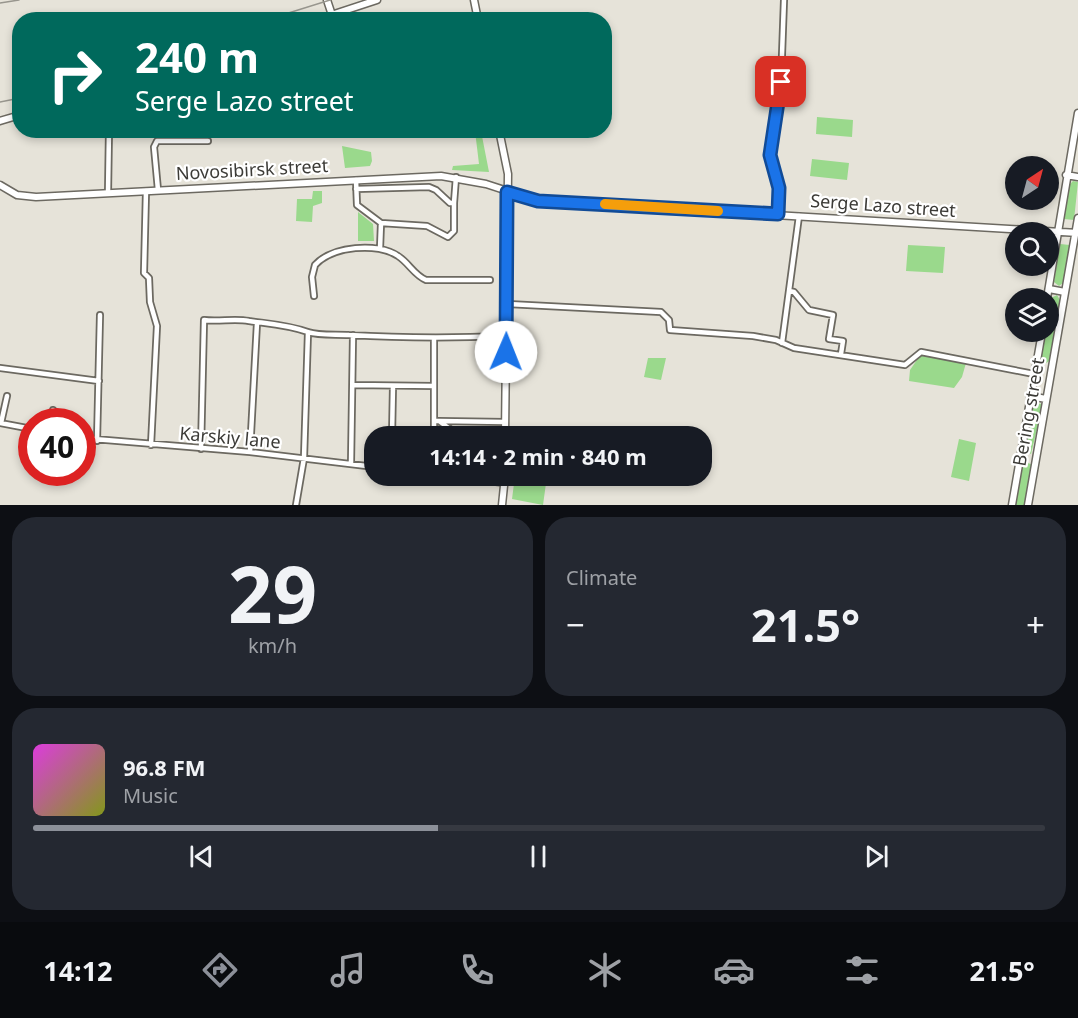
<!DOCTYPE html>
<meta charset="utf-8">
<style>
body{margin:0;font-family:"Noto Sans",sans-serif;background:#242831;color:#f1f3f6;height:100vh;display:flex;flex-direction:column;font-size:22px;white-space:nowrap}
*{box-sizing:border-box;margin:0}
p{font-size:20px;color:#9ea1a6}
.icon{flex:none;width:33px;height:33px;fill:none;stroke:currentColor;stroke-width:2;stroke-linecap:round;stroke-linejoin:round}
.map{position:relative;height:505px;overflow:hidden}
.side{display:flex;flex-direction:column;gap:12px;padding:12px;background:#0d0f14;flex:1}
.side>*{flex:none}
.top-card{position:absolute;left:12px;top:12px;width:600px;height:126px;border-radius:24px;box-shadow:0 3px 9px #0003;background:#00695c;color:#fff;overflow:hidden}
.needle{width:39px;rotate:36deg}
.controls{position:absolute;left:1005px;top:156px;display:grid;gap:12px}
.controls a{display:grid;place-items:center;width:54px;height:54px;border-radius:50%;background:#171b24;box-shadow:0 3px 9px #0003;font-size:30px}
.speed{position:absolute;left:18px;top:408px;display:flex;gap:12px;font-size:30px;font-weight:700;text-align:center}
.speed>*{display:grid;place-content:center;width:78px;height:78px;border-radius:50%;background:#171b24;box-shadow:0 3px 9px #0003;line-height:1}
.speed .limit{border:9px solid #d22;background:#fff;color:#111}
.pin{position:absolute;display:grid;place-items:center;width:51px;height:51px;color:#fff;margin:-26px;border-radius:12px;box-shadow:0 3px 9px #0006}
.me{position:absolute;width:66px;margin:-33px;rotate:1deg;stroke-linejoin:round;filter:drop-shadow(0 0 4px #0008)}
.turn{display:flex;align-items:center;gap:21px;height:126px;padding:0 24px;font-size:27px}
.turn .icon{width:78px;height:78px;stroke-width:2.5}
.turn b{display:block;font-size:42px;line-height:51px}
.big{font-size:45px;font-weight:700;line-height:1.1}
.side .widget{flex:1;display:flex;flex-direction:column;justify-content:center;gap:9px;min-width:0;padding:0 21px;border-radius:24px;background:#242831}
.side .dial{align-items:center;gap:0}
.dial b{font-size:78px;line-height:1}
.song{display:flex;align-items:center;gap:18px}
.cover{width:72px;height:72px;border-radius:9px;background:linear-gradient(135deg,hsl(300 70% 55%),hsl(70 70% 35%))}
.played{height:6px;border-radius:3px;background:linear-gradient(90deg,#8c9099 40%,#363941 40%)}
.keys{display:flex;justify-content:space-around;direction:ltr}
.heat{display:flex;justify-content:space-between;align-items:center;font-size:33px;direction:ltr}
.side .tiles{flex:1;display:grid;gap:12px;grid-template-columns:1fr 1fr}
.widget:last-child{grid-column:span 2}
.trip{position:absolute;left:364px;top:426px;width:348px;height:60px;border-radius:24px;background:#171b24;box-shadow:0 3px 9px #0003;font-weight:700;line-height:60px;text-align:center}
.menu{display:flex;height:96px;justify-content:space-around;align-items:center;background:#090b0e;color:#9ea1a6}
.menu .icon{width:42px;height:42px}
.menu .on{color:#8c9099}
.menu b{font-size:27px;color:#f1f3f6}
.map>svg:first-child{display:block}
</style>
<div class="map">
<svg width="1078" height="505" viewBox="0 0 1078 505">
<rect width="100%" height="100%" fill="#e6e3d9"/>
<path fill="#9ad98c" d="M817 117 853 120 852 137 816 134Z
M475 131H481L489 172 452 170 453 166 479 164Z
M342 146 371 152 372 161 370 166 345 168Z
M812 159 849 163 847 180 810 176Z
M1073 181 1078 182 1074 220 1064 219 1070 184Z
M313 191H322V203L313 206 312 222 296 221 297 199H312Z
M358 212 373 224 374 241H358Z
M1060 244 1070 245 1063 283 1059 286 1054 282Z
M908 245 945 247 943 273 906 271Z
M1057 295 1060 300 1049 361 1045 364 1041 359 1045 332H1048L1051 298Z
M921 354 966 363 962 377 954 388 909 381 910 370Z
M648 358H666L661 380 644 377Z
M1033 403 1043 404 1031 454 1025 451Z
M959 439 976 443 969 481 951 477Z
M1025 461 1032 465 1025 505H1015L1022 463Z
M515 476H547L543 505 512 499Z"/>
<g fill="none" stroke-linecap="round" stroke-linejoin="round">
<g stroke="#6c6961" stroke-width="8">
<path id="street" d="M356 180 357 205 381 223 380 249
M356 189 429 187 436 190 450 203H454L456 177
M158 190 154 147 157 141H208
M146 191 144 273 149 278 150 302 157 326 151 445
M108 193 109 130
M778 214 779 188 770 155 781 82 784 0
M381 223 427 226 448 237 454 231V203
M789 291 794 292 809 310 833 315 829 339 843 341 841 354
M314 296 312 277 315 265C332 246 378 242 398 256 409 263 414 275 426 280H490
M507 304 661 312 669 320 670 330 753 336 776 340 794 348 905 365 921 352 1034 374
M434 338V421H439L454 432 505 434
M782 343 799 216
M0 368 99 381
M353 385 434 386
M434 421V436
M439 421 505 422
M51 422 53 410
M0 423 32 429
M1 423 7 396
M392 436 393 386
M82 438 250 452 375 467
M97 441 100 315
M201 449 204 320C220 322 234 318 249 321 271 324 288 325 308 332 319 336 337 334 349 335 402 338 454 338 506 336
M250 452 257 323
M351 464 353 335
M445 476 504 483
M296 505 304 458 308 332"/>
</g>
<g stroke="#6c6961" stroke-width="9">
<path id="secondary" d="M327 0 332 15
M474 0 478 20
M316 20 377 0
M0 121 20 115
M499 130 508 174 505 436
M1066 175 1078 177
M0 185 17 195 36 197 441 176 486 184 538 201 1078 233
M1049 289 1065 292
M1047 298 1078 113
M1030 396 1046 399
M502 505 505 476
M1012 505 1042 332
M1028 505 1078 218"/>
</g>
<use href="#street" stroke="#fff" stroke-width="4.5"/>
<use href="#secondary" stroke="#fff" stroke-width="6"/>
<path stroke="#98968e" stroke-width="1.5" d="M0 3 19 0
M266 20 330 0
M0 102 20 98"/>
</g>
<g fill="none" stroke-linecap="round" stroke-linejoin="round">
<g stroke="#114b97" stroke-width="15">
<path id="route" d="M506 352 507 192 538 201 778 214 779 188 770 155 781 82"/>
</g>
<use href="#route" stroke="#1a73e8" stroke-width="10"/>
<path stroke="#f59e0b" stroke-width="10" d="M605 204 718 211"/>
</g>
<g text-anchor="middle" stroke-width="4.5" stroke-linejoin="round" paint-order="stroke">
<g font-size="18" fill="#3c3b37" stroke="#fff">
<text transform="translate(252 170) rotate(-3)" y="6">Novosibirsk street</text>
<text transform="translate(883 206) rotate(4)" y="6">Serge Lazo street</text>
<text transform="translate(1029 412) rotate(-80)" y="6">Bering street</text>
<text transform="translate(230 438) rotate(5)" y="6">Karskiy lane</text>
</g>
</g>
</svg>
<div class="controls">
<a><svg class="needle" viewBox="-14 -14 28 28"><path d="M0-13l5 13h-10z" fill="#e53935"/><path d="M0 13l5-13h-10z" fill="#9ea1a6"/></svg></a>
<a><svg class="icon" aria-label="search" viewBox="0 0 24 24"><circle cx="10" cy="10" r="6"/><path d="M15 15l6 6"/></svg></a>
<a><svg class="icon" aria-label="layers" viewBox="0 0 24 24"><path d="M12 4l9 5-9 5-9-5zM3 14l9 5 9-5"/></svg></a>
</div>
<div class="speed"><div class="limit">40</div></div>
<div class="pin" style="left:781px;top:82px;background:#d93025"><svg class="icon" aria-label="arrive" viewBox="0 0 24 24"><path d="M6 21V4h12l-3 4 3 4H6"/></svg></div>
<svg class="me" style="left:506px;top:352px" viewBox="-20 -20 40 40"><circle r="19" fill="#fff"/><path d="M0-13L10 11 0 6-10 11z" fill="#1a73e8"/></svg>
<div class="trip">14:14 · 2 min · 840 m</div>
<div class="top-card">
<div class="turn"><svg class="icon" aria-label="right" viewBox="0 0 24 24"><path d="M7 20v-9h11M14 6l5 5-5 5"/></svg><div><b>240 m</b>Serge Lazo street</div></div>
</div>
</div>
<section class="side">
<div class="tiles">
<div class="widget dial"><b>29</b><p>km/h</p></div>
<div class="widget"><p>Climate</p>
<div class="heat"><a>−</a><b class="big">21.5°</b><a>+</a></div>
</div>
<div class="widget">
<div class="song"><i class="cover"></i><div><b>96.8 FM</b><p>Music</p></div></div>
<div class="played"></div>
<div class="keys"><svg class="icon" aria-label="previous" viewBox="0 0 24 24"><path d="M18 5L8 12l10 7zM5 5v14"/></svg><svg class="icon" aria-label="pause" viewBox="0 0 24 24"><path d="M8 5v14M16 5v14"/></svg><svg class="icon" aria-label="next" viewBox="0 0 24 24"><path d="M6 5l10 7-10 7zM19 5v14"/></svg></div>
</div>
</div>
</section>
<nav class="menu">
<b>14:12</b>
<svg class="icon on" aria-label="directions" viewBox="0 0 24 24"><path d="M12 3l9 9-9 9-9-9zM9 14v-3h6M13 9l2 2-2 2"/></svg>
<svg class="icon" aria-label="music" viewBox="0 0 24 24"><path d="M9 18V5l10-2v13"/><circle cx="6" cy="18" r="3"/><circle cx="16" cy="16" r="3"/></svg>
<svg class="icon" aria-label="phone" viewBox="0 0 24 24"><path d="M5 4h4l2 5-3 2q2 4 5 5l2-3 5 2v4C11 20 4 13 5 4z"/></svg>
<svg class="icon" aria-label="climate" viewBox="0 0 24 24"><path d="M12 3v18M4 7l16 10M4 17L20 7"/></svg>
<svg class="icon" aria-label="car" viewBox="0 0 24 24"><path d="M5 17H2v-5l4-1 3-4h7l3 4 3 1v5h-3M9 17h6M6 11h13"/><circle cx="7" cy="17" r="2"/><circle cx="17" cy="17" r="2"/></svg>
<svg class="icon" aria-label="filters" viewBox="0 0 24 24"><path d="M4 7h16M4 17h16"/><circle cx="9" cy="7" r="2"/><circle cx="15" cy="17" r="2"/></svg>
<b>21.5°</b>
</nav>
